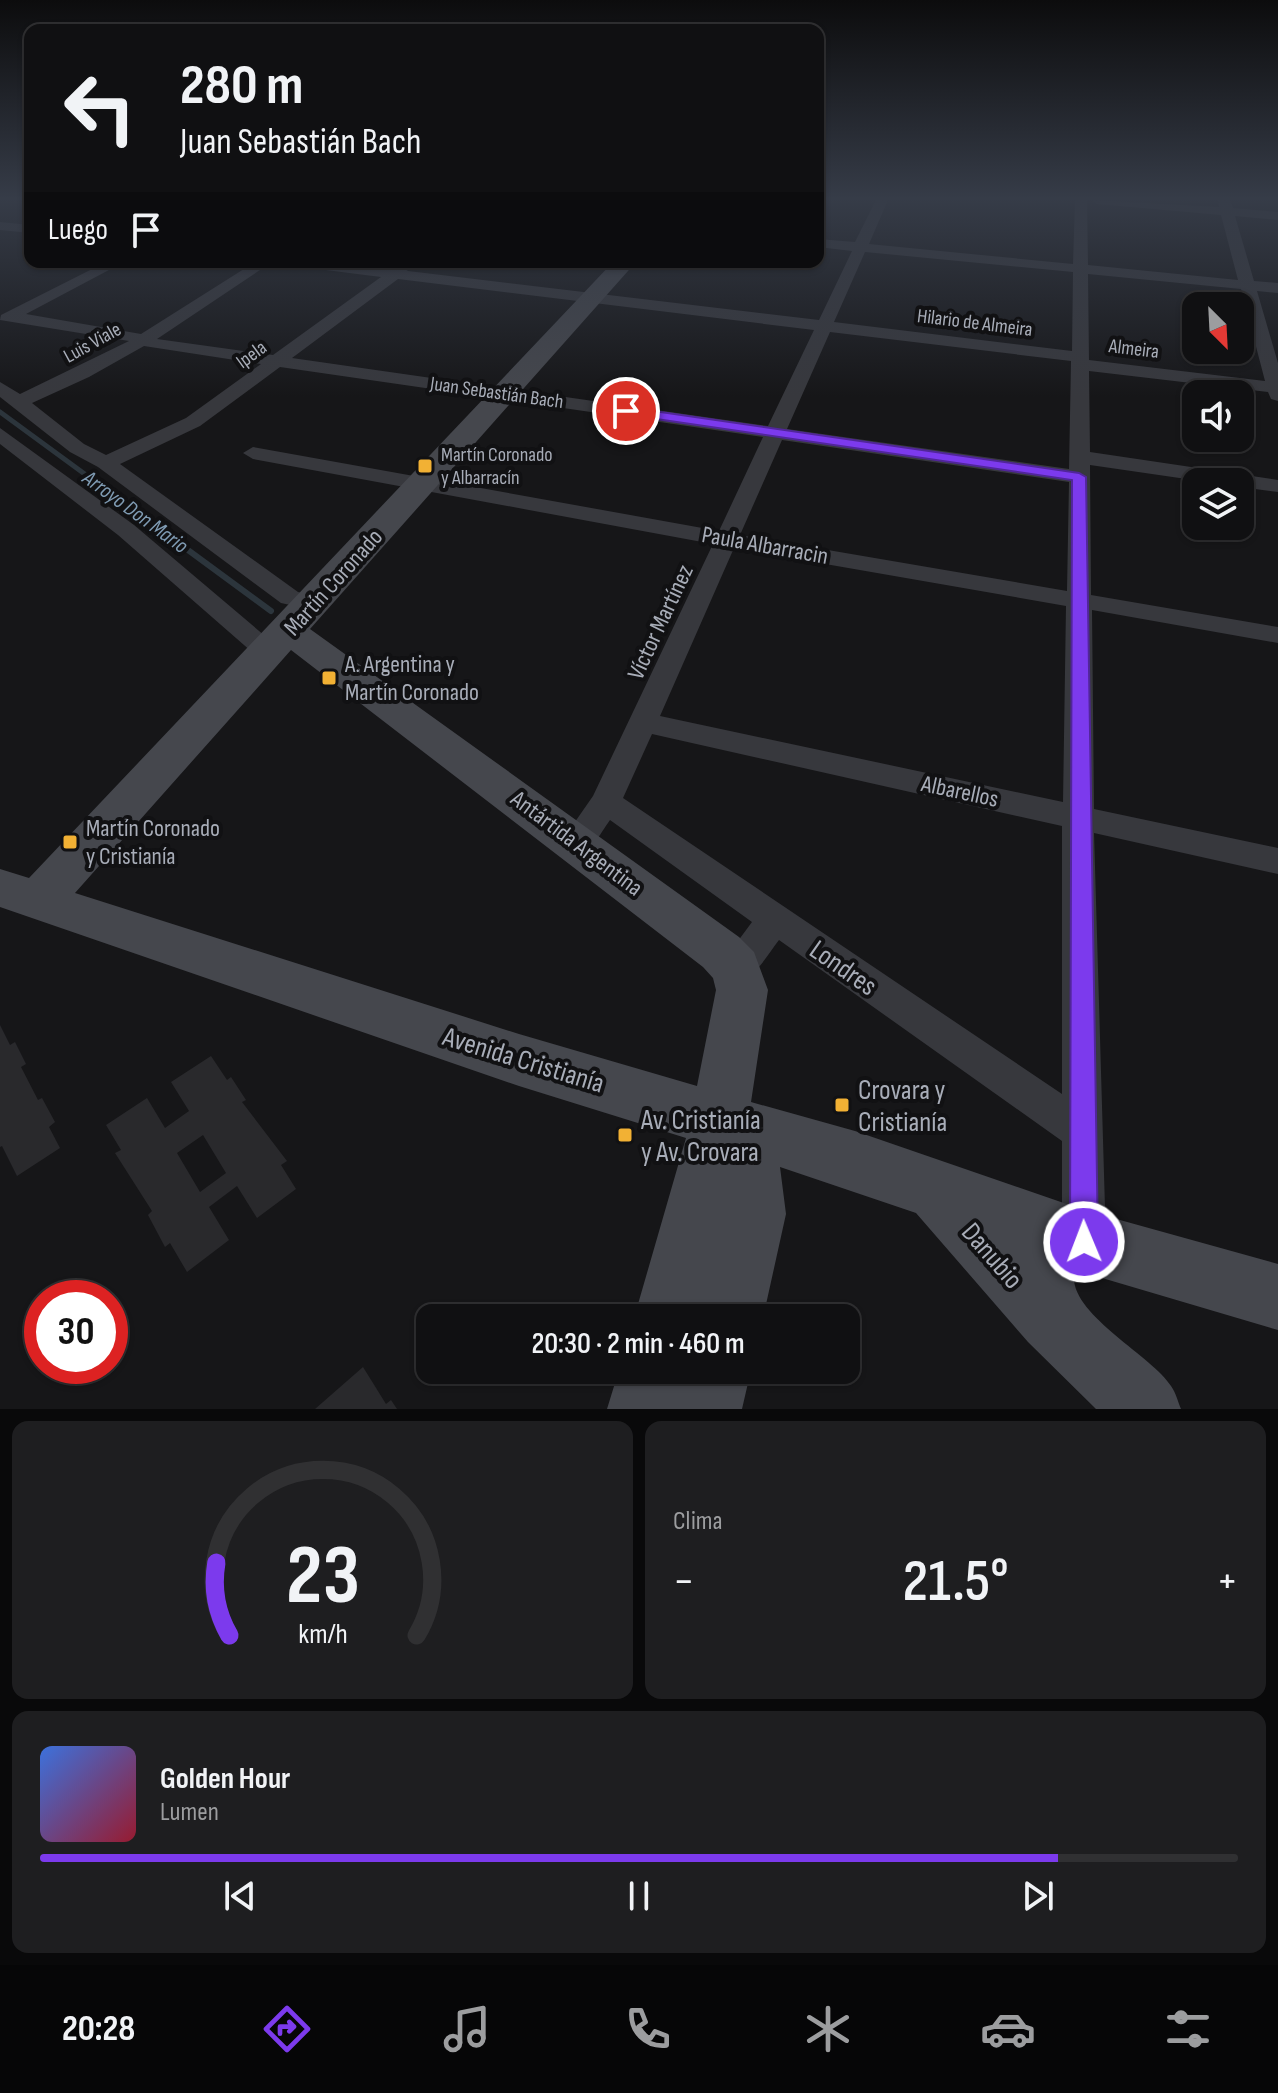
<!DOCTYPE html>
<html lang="es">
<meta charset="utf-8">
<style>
body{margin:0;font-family:"Sofia Sans Condensed",sans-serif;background:#1e1e20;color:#f1f3f6;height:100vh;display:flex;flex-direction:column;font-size:30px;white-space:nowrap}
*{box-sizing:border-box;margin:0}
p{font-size:26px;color:#9c9d9f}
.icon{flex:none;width:44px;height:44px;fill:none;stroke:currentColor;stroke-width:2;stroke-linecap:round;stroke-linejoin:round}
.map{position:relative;height:1409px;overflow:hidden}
.panel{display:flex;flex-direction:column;gap:12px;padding:12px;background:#09090a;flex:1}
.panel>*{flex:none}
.top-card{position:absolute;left:24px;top:24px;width:800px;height:244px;border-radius:16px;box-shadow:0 2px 6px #0004,0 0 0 2px #303032;background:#101012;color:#f1f3f6;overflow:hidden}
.needle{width:52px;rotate:156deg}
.tools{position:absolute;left:1182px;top:292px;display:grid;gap:16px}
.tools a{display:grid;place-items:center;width:72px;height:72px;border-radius:16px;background:#101012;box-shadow:0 2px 6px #0004,0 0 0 2px #303032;font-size:40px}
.speed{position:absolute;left:24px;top:1280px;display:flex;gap:16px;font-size:40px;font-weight:700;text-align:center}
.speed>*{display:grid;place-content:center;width:104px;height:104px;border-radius:50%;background:#101012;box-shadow:0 2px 6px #0004,0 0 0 2px #303032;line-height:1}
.speed .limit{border:12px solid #d22;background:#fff;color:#111}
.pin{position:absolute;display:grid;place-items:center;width:68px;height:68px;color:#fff;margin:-34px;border:4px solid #fff;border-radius:50%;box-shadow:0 2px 8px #0007}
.me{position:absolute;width:88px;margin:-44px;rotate:359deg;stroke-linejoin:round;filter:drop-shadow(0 0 6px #0008)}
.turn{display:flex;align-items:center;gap:28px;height:168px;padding:0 24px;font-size:36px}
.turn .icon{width:104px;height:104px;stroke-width:2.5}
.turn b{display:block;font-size:56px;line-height:68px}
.then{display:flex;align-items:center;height:76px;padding:0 24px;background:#0003;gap:16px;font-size:30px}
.big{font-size:60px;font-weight:600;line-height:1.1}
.panel .widget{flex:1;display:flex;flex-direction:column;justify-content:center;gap:12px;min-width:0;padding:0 28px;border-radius:16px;background:#1e1e20}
.panel .dial{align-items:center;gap:0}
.dial svg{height:208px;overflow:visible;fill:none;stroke:#303032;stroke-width:7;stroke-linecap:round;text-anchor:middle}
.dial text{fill:#f1f3f6;stroke:none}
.song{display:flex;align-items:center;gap:24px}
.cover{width:96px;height:96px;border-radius:12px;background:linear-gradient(135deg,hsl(220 70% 55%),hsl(350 70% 35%))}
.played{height:8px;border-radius:4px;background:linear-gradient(90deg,#7c3aed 85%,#303032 85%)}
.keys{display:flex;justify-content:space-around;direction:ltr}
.heat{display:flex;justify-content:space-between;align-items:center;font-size:44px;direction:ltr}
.panel .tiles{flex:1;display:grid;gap:12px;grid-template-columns:1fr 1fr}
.widget:last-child{grid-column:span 2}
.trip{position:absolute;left:416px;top:1304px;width:444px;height:80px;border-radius:16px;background:#101012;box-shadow:0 2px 6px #0004,0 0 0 2px #303032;font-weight:600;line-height:80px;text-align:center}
.tab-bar{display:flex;height:128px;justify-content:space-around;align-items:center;background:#060607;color:#9c9d9f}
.tab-bar .icon{width:56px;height:56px}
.tab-bar .active{color:#7c3aed}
.tab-bar b{font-size:36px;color:#f1f3f6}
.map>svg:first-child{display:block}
</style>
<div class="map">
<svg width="1278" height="1409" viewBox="0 0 1278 1409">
<rect width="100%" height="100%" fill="#161618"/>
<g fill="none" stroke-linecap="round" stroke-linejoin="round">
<path stroke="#2c353c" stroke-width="5" d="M0 412 127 505"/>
<path stroke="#2c353c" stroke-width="6" d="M124 503 271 611"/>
</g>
<path fill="#29292c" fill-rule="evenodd" d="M0 1025 10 1045 15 1042 26 1064 21 1067 38 1100 42 1098 55 1122 49 1127 60 1148 17 1176 2 1146 0 1147Z
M211 1056 227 1080 231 1077 246 1100 242 1102 287 1161 281 1165 296 1189 257 1218 237 1186 209 1207 229 1240 187 1272 170 1243 165 1247 148 1215 152 1211 115 1153 121 1150 106 1125 147 1098 165 1128 189 1111 171 1082ZM203 1135 226 1173 200 1192 177 1153Z
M363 1367 386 1404 391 1400 397 1409H315Z"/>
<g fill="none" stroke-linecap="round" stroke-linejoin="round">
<path fill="#37383d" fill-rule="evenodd" d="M876 200H888L869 244 1073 264 1075 200H1087L1088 265 1238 280 1221 215 1097 204 1091 200 1219 207 1218 200H1230L1233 208 1278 212V220L1235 216 1254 281 1278 283V293L1257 291 1278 363V401L1271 399 1268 392 1089 371 1090 452 1278 480V492L1240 487V482H1207L1090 465 1091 595 1278 627V643L1092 610 1094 809 1278 848V874L1094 833 1106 1242 1100 1258 1084 1264 1068 1258 1062 1242V1141L779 940C763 960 751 989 723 979L718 968 752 922 610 820C597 838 590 858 566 851L561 842 593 796 713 544 253 459 243 453 253 447 719 531 763 437 280 367 200 426 120 464 298 592 322 598 325 603 322 608 313 610 281 603 98 467 70 452 0 397V382L20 394 129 341 0 320 1 315 106 262H124L26 314 141 334 255 262H272L157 339 273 355 381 277 294 266 287 262H331L392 269 401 266 408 271 819 320 852 251 818 247V239L855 242ZM865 252 1073 272 1072 351 834 322ZM1088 274 1241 289 1265 381 1089 360ZM398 279 814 330 768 426 292 358ZM830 332 1071 361 1069 469 787 429ZM144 346 261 364 186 418 106 455 84 444 32 403 89 377ZM782 440 1069 482 1067 591 740 535ZM734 548 1066 606 1063 802 660 716ZM652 734 1062 826V1094L623 798Z
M0 222 30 225V233L0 230Z
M0 428 134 525 278 647 282 653 278 659H260L118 535 0 444Z"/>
<path fill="#45474d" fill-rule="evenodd" d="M613 262H636L310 629 739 937 754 952 768 990 751 1102 855 1131 1084 1210 1278 1264V1330L1075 1270C1063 1311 1152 1355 1171 1386 1176 1393 1178 1402 1181 1409H1096L1028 1342 916 1213 780 1167 786 1214 763 1318H634L686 1138 519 1086 0 907V869L29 878ZM291 650 703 967 713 978 716 990 697 1086 519 1034 75 893Z
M619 1370H751L742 1409H607Z"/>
</g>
<linearGradient id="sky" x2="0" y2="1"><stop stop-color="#0c0c0d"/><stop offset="0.5" stop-color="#363c48"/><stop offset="1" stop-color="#363c48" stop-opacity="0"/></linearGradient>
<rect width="1278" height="397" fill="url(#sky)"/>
<path fill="#7c3aed" stroke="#51269a" stroke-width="2" d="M626 407 1079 473 1086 477 1098 1242 1094 1252 1084 1256 1074 1252 1070 1242 1072 480 622 414 620 411Z"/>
<g fill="#f2b134" stroke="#111113" stroke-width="3">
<rect x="417" y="458" width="16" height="16" rx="4"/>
<rect x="321" y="670" width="16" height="16" rx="4"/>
<rect x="62" y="834" width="16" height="16" rx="4"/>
<rect x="834" y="1097" width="16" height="16" rx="4"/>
<rect x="617" y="1127" width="16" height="16" rx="4"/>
</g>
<g text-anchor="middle" stroke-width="8" stroke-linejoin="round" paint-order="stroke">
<g font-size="20" fill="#a8adb8" stroke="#111113">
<text transform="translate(975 322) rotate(7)" y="7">Hilario de Almeira</text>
<text transform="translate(92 342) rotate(-29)" y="7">Luis Viale</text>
<text transform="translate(1134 348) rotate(7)" y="7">Almeira</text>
<text transform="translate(251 354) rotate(-36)" y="7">Ipela</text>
<text transform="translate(497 392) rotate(8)" y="7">Juan Sebastián Bach</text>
</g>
<g font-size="20" fill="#a8adb8" stroke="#111113" text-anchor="start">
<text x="441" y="461">Martín Coronado<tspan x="441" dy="23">y Albarracín</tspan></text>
</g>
<g font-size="22" font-style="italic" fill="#7f9bb3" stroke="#111113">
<text transform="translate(136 511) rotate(36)" y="8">Arroyo Don Mario</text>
</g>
<g font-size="24" fill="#a8adb8" stroke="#111113">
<text transform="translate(765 545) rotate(10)" y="8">Paula Albarracin</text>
<text transform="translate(333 582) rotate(-48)" y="8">Martín Coronado</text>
<text transform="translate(660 622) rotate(-65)" y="8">Víctor Martínez</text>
<text transform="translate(960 791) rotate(12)" y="8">Albarellos</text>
<text transform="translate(577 843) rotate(37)" y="8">Antártida Argentina</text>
</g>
<g font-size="24" fill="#a8adb8" stroke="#111113" text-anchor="start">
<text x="345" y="672">A. Argentina y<tspan x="345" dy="28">Martín Coronado</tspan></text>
<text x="86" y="836">Martín Coronado<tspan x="86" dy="28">y Cristianía</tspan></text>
</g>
<g font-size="28" fill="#a8adb8" stroke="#111113">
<text transform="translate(844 967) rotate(35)" y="10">Londres</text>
<text transform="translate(524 1059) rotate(17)" y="10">Avenida Cristianía</text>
<text transform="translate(993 1255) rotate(49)" y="10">Danubio</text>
</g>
<g font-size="28" fill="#a8adb8" stroke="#111113" text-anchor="start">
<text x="858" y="1099">Crovara y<tspan x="858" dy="32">Cristianía</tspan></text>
<text x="641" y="1129">Av. Cristianía<tspan x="641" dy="32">y Av. Crovara</tspan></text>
</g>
</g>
</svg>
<div class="tools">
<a><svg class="needle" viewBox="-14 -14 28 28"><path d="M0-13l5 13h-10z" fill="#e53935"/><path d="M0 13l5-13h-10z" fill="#9c9d9f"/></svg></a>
<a><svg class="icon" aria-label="sound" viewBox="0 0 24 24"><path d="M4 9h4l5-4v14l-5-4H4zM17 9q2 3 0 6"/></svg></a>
<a><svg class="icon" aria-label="layers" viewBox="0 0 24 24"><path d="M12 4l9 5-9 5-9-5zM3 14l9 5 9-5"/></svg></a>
</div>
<div class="speed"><div class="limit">30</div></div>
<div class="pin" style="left:626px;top:411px;background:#d93025"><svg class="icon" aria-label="arrive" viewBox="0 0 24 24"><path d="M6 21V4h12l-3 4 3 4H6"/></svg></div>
<svg class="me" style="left:1084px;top:1242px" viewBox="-20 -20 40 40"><circle r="17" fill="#7c3aed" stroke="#fff" stroke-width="3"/><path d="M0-11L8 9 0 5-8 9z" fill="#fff"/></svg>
<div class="trip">20:30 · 2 min · 460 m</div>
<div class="top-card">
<div class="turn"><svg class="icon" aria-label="left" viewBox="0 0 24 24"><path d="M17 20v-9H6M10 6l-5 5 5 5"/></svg><div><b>280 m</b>Juan Sebastián Bach</div></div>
<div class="then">Luego<svg class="icon" aria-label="arrive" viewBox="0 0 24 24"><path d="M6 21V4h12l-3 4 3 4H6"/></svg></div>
</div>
</div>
<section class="panel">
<div class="tiles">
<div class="widget dial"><svg viewBox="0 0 100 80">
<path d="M14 69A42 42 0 1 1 86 69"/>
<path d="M14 69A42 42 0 0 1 9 41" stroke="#7c3aed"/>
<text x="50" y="56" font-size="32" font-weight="700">23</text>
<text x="50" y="72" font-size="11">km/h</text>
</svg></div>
<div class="widget"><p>Clima</p>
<div class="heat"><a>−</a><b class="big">21.5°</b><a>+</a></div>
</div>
<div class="widget">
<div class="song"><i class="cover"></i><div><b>Golden Hour</b><p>Lumen</p></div></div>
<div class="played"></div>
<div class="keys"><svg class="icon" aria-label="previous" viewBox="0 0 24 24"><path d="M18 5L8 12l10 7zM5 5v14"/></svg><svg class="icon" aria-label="pause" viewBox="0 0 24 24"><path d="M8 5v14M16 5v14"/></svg><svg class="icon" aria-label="next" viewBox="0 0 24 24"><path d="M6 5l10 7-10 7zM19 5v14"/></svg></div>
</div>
</div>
</section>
<nav class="tab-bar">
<b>20:28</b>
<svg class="icon active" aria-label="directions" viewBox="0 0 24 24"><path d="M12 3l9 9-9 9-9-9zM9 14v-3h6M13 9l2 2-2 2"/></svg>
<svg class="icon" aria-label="music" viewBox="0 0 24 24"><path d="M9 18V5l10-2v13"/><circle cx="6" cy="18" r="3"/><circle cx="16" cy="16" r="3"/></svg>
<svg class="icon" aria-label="phone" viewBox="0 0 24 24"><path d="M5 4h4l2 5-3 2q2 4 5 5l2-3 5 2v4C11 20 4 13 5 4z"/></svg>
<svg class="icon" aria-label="climate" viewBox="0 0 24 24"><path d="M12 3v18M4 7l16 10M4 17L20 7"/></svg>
<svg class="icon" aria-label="car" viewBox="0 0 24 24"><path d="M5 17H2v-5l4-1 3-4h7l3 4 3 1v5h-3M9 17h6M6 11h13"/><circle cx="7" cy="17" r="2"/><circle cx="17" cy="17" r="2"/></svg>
<svg class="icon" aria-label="filters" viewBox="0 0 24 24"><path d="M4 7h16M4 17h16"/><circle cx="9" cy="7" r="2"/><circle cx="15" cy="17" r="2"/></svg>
</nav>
